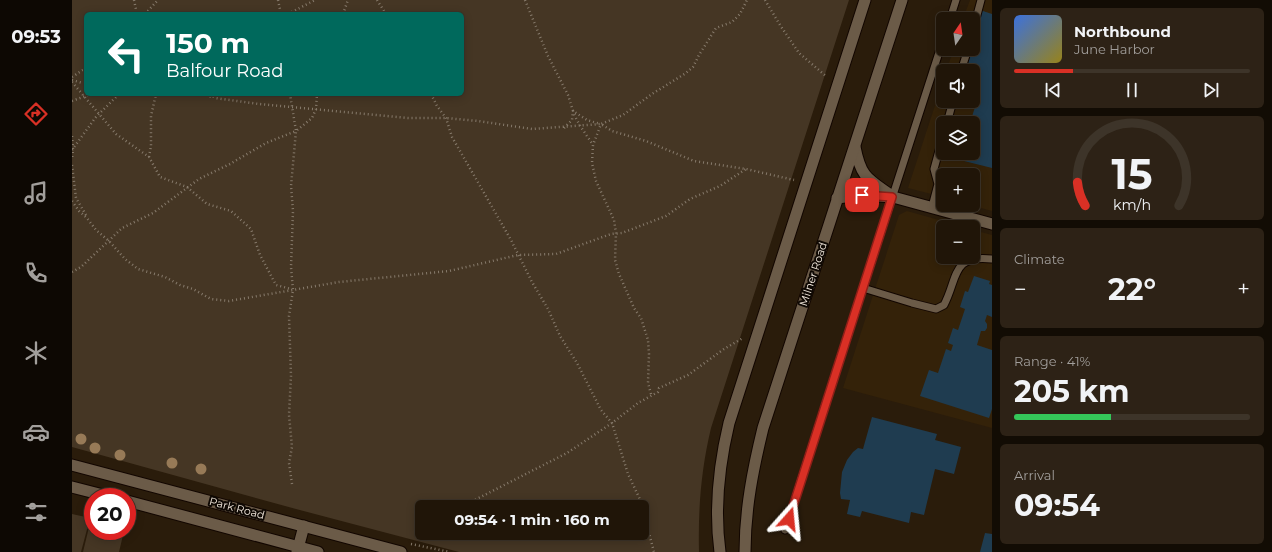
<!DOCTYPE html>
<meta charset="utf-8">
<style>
body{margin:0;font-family:Montserrat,sans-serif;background:#2d2216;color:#f1f3f6;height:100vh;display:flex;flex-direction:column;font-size:15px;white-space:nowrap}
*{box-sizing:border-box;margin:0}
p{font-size:13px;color:#a29f9c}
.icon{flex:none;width:22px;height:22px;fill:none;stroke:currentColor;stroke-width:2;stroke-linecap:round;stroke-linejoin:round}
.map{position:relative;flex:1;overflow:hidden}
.details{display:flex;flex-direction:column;gap:8px;padding:8px;background:#120c04;width:280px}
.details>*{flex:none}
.hud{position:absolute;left:12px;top:12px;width:380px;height:84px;border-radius:6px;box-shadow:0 2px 10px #0003,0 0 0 1px #3d3429;background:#00695c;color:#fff;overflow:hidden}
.needle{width:26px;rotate:13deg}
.fabs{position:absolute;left:864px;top:12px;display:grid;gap:8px}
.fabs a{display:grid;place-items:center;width:44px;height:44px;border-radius:6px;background:#201508;box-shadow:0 2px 10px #0003,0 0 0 1px #3d3429;font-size:20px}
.speed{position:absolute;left:12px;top:488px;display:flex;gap:8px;font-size:20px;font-weight:700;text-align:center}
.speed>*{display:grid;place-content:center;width:52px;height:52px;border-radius:50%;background:#201508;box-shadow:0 2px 10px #0003,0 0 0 1px #3d3429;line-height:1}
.speed .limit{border:6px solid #d22;background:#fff;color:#111}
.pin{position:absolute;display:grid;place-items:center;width:34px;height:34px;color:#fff;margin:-17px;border-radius:8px;box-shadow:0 2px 6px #0006}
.me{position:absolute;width:44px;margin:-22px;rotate:18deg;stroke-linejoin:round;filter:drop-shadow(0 0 3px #0008)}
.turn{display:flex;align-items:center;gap:14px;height:84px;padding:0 16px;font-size:18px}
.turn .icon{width:52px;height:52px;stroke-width:2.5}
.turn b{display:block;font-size:28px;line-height:34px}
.big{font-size:30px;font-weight:700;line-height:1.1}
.details .widget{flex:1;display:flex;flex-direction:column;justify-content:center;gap:6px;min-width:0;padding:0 14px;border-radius:6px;background:#2d2216}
.details .dial{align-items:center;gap:0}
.dial svg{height:104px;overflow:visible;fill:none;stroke:#3d3429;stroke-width:7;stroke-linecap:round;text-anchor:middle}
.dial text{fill:#f1f3f6;stroke:none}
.song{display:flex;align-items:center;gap:12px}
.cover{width:48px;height:48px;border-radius:6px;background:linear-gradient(135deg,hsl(220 70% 55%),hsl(50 70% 35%))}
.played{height:4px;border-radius:2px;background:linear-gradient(90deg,#d93025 25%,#3d3429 25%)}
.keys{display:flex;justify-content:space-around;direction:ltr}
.heat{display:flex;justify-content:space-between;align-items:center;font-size:22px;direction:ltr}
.charge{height:6px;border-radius:3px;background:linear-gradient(90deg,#34c759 41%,#3d3429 0)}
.trip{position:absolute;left:343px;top:500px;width:234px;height:40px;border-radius:6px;background:#201508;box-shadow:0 2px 10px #0003,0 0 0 1px #3d3429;font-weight:700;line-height:40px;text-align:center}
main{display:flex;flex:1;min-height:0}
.tab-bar{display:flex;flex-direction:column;width:72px;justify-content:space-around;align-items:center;background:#0d0803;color:#a29f9c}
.tab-bar .icon{width:28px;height:28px}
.tab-bar .active{color:#d93025}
.tab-bar b{font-size:18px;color:#f1f3f6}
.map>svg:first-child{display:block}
</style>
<main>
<nav class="tab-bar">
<b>09:53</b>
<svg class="icon active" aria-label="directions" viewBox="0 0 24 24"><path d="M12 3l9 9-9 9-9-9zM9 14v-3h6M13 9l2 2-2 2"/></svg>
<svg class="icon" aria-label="music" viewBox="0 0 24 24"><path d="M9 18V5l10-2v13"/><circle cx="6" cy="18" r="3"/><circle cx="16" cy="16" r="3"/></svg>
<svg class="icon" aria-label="phone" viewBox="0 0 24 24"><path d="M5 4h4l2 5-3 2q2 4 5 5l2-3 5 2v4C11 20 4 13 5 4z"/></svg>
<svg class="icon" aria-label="climate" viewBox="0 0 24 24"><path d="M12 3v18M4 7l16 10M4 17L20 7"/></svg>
<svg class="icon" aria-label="car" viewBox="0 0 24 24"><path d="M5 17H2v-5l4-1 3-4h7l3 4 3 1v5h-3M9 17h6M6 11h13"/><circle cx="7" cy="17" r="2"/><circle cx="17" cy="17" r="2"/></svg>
<svg class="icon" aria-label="filters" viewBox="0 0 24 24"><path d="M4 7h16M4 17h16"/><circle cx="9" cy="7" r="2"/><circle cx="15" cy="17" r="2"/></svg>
</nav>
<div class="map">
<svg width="920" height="552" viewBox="0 0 920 552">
<rect width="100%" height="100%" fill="#2a1c0b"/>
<path fill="#342209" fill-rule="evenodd" d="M898 0H920V211L898 205H901V175H871V197L836 188 871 81V101H901V71H874L882 49H901V19H891ZM871 123H901V153H871Z
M835 211 892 227H871V257H901V230L920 235V428L771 388 827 215Z"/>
<path fill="#453624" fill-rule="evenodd" d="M0 0H777L639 428C629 470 626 509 627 552H387L224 509 0 447ZM14 14H390V94H14ZM350 507H570V533H350Z
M0 514 18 518 9 552H0Z
M19 519 21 520V531H52L47 552H11Z"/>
<path fill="#1f3c50" d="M908 10 920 14V168L880 158 881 153H901V123H898L903 107 886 103V101H901V71H894L908 21H905Z
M902 276 918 281 917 284 920 285V317L915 315 913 321 915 324V328L913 331H909L905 345 920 350V409L917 418 848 396 857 370 866 373 874 349 879 351 881 345 876 343 881 328 886 330 893 309 888 307 893 291 896 292Z
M800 417 865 434 863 440 889 447 882 474 863 469 852 515 839 512 837 523 790 511 788 517 775 514 778 500 769 499 768 493 770 472 775 460 781 452 786 448 791 449Z
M913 533 920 534V552H908Z"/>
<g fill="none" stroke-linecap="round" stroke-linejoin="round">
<g stroke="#120600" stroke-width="9">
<path id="service" d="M878 19 884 0
M901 30 909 0
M889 71 896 49
M875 123 881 101
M860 207 866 184 862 169 871 136
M791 288 840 303 864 309 872 305C886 279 879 254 920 259
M713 530 871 40"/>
</g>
<g stroke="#120600" stroke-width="13">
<path id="minor" d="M783 147C789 178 796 179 820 196
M765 198 790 195 821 197 920 224
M225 552 232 526"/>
</g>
<g stroke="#120600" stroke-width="13">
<path id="secondary" d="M0 465 329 552
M0 487 39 497
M55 501 246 552
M648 552C642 508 647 465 657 423L793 0
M673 552C673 509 681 469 691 428L830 0"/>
</g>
<path stroke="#877b6c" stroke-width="2.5" stroke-dasharray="1 3" stroke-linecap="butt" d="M62 0 65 14
M206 0 209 14
M305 0 314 14
M453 0 476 56 496 95 501 111 515 120 528 124
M693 0 708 25 727 53 755 77
M73 14 86 0
M216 14 243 0
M271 14 276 0
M0 77 14 68
M0 80 14 84
M0 82 44 134 77 157 88 177 115 187 135 204 159 211 179 229 188 255 204 285 219 289
M126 94 140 97
M138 94 143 98 187 104 336 118H374L406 121 460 129 529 124 540 131 574 141 622 161 674 169 722 180
M359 94 365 106 374 118 380 137 439 240 460 282 476 309 488 336 505 363 529 410 540 423 556 474 573 510 572 514 582 552
M0 101 19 94
M492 128 500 120 501 111C505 123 514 134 521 145
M0 136 1 149 0 159
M0 150 24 117 47 94
M77 157 79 146V116L84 94
M0 165 4 198 14 215
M0 201 7 211 15 218 24 230 37 241 53 259 66 269 93 277 108 285 121 289 139 299 157 301 267 282 377 271 446 255 484 254 539 234 550 233 594 216 618 199 648 186 674 169
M0 272 9 267 50 228 81 213 127 179 158 164 194 143 224 131 218 94
M579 394 576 383 577 354 576 340 569 318 562 308 547 274 543 260 544 233 542 220 524 181 520 163 521 145 529 124 551 115 580 94 614 73 621 67 627 55 644 28 660 22 668 14 675 0
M220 484 217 463 220 447 217 415 219 376 217 316 221 290 219 267 221 211 219 186 224 131 240 118 244 109 245 94
M389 507 495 453 540 423 566 403 586 392 587 388 616 375 652 349 671 338
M339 544 378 552"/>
<use href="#service" stroke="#6b5b48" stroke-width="7"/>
<use href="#minor" stroke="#6b5b48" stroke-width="11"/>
<use href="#secondary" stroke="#6b5b48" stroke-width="11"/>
</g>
<g fill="#977a57">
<circle cx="9" cy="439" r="5.5"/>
<circle cx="23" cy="448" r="5.5"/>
<circle cx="48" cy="455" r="5.5"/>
<circle cx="100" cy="463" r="5.5"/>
<circle cx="129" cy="469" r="5.5"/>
</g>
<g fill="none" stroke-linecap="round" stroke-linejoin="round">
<g stroke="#8d1f18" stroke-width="10">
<path id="route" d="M717 519 820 197 790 195"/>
</g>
<use href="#route" stroke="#d93025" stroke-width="7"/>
</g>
<g text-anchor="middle" stroke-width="4" stroke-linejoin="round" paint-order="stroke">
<g font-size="11" fill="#f3e9de" stroke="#0e0803">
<text transform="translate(741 274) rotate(-72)" y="4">Milner Road</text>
<text transform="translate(165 508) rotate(15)" y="4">Park Road</text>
</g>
</g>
</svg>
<div class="fabs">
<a><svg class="needle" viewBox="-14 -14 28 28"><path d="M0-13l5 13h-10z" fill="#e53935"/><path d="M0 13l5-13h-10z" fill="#a29f9c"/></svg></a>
<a><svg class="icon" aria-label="sound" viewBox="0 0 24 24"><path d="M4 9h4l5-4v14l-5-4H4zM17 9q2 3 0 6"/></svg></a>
<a><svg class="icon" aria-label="layers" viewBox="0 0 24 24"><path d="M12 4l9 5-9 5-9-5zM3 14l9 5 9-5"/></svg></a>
<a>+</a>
<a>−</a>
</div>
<div class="speed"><div class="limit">20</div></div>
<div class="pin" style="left:790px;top:195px;background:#d93025"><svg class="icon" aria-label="arrive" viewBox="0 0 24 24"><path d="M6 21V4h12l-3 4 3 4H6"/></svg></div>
<svg class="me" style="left:717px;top:519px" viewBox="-20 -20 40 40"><path d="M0-17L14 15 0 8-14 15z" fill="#d93025" stroke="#fff" stroke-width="4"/></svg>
<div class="trip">09:54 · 1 min · 160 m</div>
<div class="hud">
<div class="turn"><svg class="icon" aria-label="left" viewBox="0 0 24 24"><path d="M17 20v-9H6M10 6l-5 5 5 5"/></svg><div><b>150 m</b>Balfour Road</div></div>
</div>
</div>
<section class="details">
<div class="widget">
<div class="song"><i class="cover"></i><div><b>Northbound</b><p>June Harbor</p></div></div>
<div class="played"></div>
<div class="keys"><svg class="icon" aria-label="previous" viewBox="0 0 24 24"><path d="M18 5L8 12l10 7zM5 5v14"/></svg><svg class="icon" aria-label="pause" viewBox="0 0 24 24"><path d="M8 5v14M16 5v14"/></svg><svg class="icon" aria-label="next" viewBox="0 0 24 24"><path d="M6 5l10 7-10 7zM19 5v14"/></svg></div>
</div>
<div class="widget dial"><svg viewBox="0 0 100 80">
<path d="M14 69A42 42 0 1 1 86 69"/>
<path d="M14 69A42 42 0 0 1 8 51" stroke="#d93025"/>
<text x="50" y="56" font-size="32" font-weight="700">15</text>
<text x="50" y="72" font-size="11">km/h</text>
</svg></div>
<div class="widget"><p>Climate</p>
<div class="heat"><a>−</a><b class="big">22°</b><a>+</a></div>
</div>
<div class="widget"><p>Range · 41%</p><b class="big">205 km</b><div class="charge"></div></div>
<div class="widget"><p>Arrival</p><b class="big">09:54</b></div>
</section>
</main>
